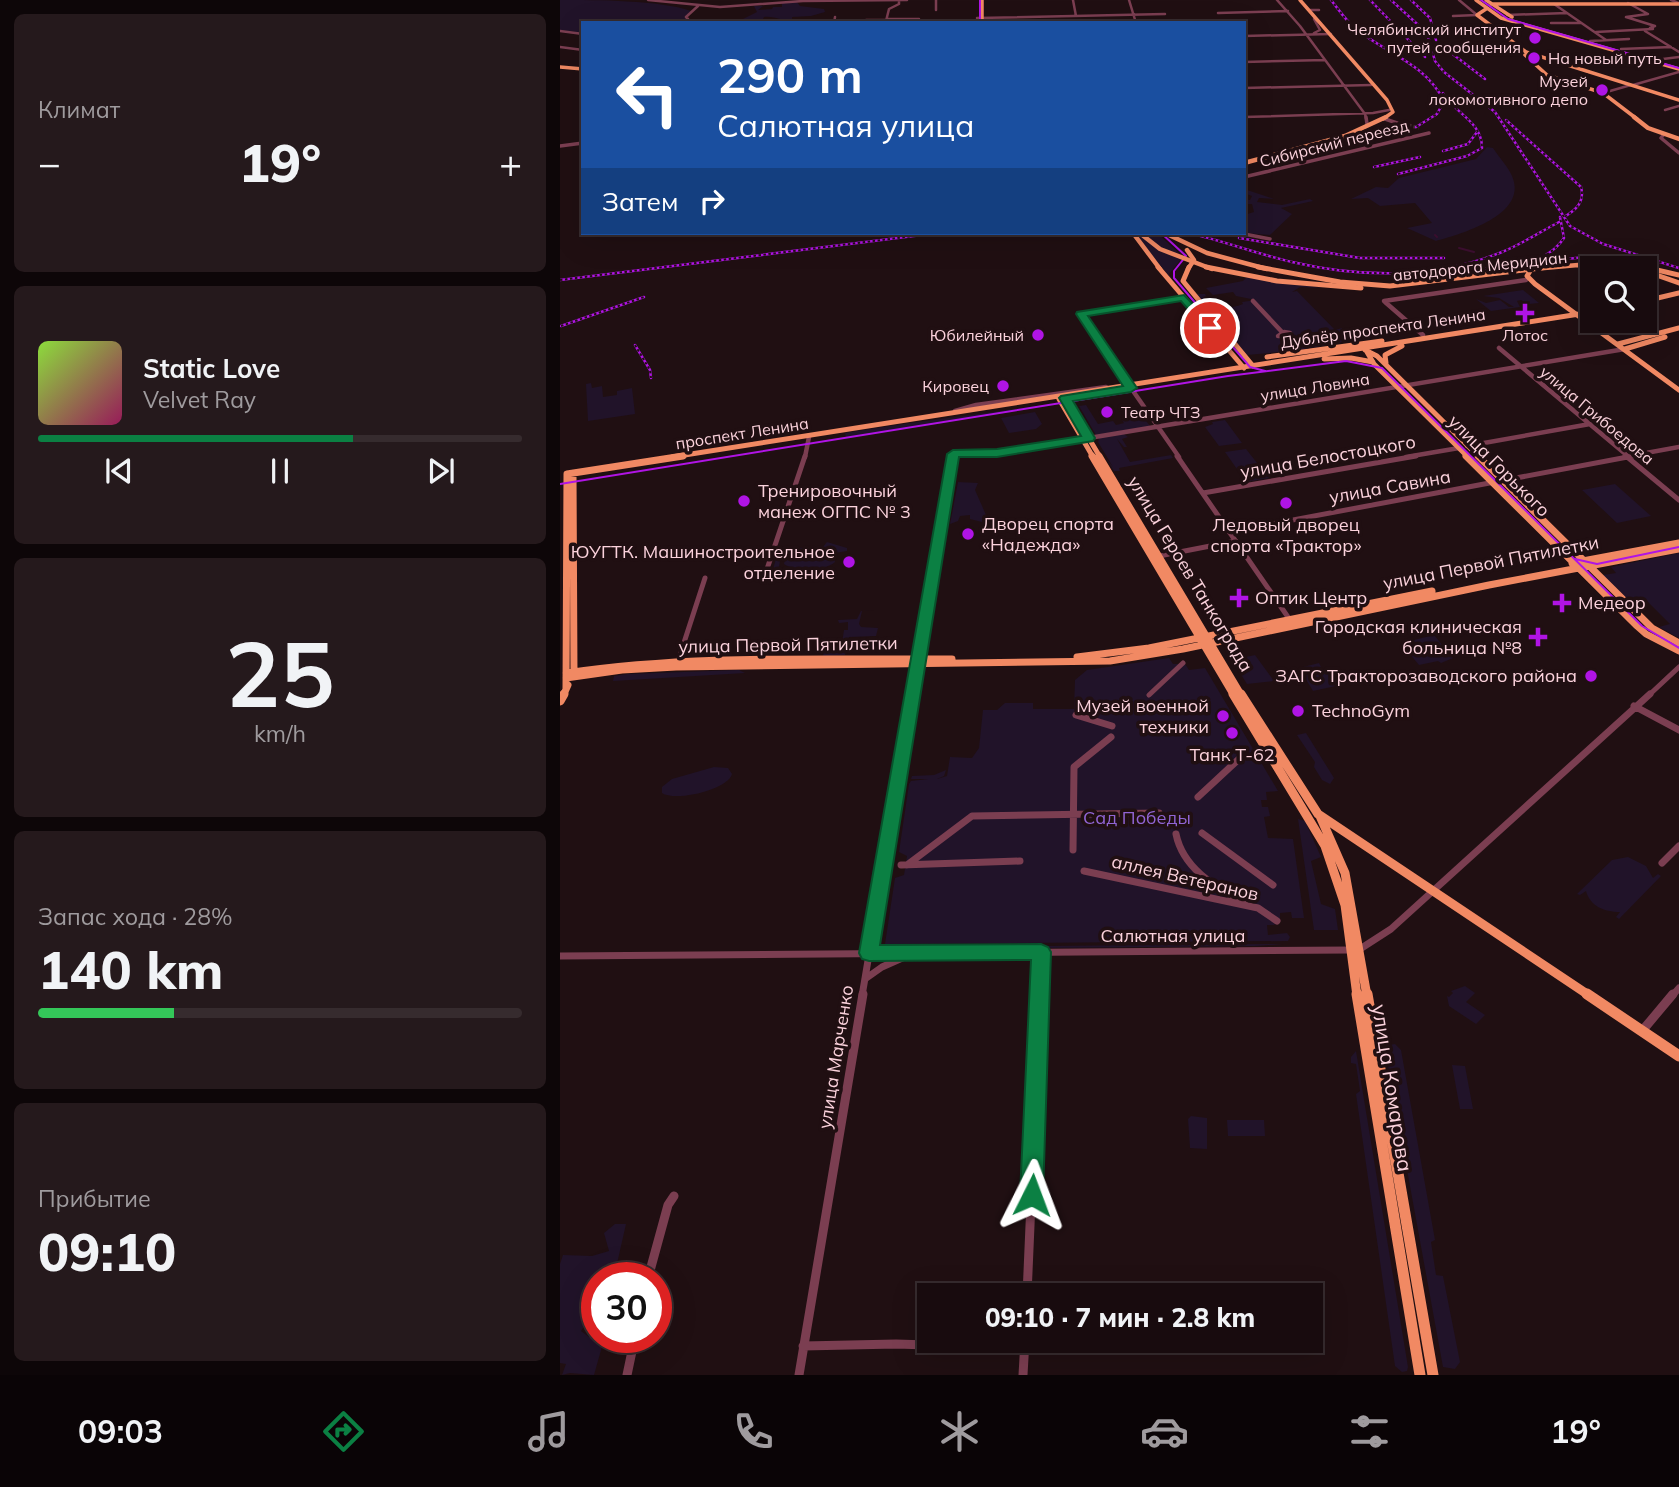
<!DOCTYPE html>
<html lang="ru">
<meta charset="utf-8">
<style>
body{margin:0;font-family:Mulish,sans-serif;background:#25191c;color:#f1f3f6;height:100vh;display:flex;flex-direction:column;font-size:26px;white-space:nowrap}
*{box-sizing:border-box;margin:0}
p{font-size:23px;color:#9f9b9e}
.icon{flex:none;width:38px;height:38px;fill:none;stroke:currentColor;stroke-width:2;stroke-linecap:round;stroke-linejoin:round}
.map{position:relative;flex:1;overflow:hidden}
.side{display:flex;flex-direction:column;gap:14px;padding:14px;background:#0d0608;width:560px}
.side>*{flex:none}
.banner{position:absolute;left:21px;top:21px;width:665px;height:214px;border-radius:0px;box-shadow:0 7px 28px #0002,0 0 0 2px #362b2e;background:#1a4fa0;color:#fff;overflow:hidden}
.buttons{position:absolute;left:1020px;top:256px;display:grid;gap:14px}
.buttons a{display:grid;place-items:center;width:77px;height:77px;border-radius:0px;background:#180b0e;box-shadow:0 7px 28px #0002,0 0 0 2px #362b2e;font-size:35px}
.speed{position:absolute;left:21px;top:1262px;display:flex;gap:14px;font-size:35px;font-weight:700;text-align:center}
.speed>*{display:grid;place-content:center;width:91px;height:91px;border-radius:50%;background:#180b0e;box-shadow:0 7px 28px #0002,0 0 0 2px #362b2e;line-height:1}
.speed .limit{border:10px solid #d22;background:#fff;color:#111}
.pin{position:absolute;display:grid;place-items:center;width:60px;height:60px;color:#fff;margin:-30px;border:4px solid #fff;border-radius:50%;box-shadow:0 2px 7px #0007}
.me{position:absolute;width:77px;margin:-38px;rotate:3deg;stroke-linejoin:round;filter:drop-shadow(0 0 5px #0008)}
.turn{display:flex;align-items:center;gap:24px;height:147px;padding:0 21px;font-size:32px}
.turn .icon{width:91px;height:91px;stroke-width:2.5}
.turn b{display:block;font-size:49px;line-height:60px}
.then{display:flex;align-items:center;height:66px;padding:0 21px;background:#0003;gap:14px;font-size:26px}
.big{font-size:52px;font-weight:800;line-height:1.1}
.side .widget{flex:1;display:flex;flex-direction:column;justify-content:center;gap:10px;min-width:0;padding:0 24px;border-radius:10px;background:#25191c}
.side .dial{align-items:center;gap:0}
.dial b{font-size:91px;line-height:1}
.song{display:flex;align-items:center;gap:21px}
.cover{width:84px;height:84px;border-radius:10px;background:linear-gradient(135deg,hsl(90 70% 55%),hsl(330 70% 35%))}
.played{height:7px;border-radius:4px;background:linear-gradient(90deg,#0b8043 65%,#362b2e 65%)}
.keys{display:flex;justify-content:space-around;direction:ltr}
.heat{display:flex;justify-content:space-between;align-items:center;font-size:38px;direction:ltr}
.charge{height:10px;border-radius:5px;background:linear-gradient(90deg,#34c759 28%,#362b2e 0)}
.trip{position:absolute;left:357px;top:1283px;width:406px;height:70px;border-radius:0px;background:#180b0e;box-shadow:0 7px 28px #0002,0 0 0 2px #362b2e;font-weight:800;line-height:70px;text-align:center}
.tabs{display:flex;height:112px;justify-content:space-around;align-items:center;background:#0a0406;color:#9f9b9e}
.tabs .icon{width:49px;height:49px}
.tabs .active{color:#0b8043}
.tabs b{font-size:32px;color:#f1f3f6}
main{display:flex;flex:1;min-height:0}
.map>svg:first-child{display:block}
</style>
<main>
<section class="side">
<div class="widget"><p>Климат</p>
<div class="heat"><a>−</a><b class="big">19°</b><a>+</a></div>
</div>
<div class="widget">
<div class="song"><i class="cover"></i><div><b>Static Love</b><p>Velvet Ray</p></div></div>
<div class="played"></div>
<div class="keys"><svg class="icon" aria-label="previous" viewBox="0 0 24 24"><path d="M18 5L8 12l10 7zM5 5v14"/></svg><svg class="icon" aria-label="pause" viewBox="0 0 24 24"><path d="M8 5v14M16 5v14"/></svg><svg class="icon" aria-label="next" viewBox="0 0 24 24"><path d="M6 5l10 7-10 7zM19 5v14"/></svg></div>
</div>
<div class="widget dial"><b>25</b><p>km/h</p></div>
<div class="widget"><p>Запас хода · 28%</p><b class="big">140 km</b><div class="charge"></div></div>
<div class="widget"><p>Прибытие</p><b class="big">09:10</b></div>
</section>
<div class="map">
<svg width="1119" height="1375" viewBox="0 0 1119 1375">
<rect width="100%" height="100%" fill="#200f12"/>
<path fill="#211329" d="M0 0C37 0 100 0 131 11L125 17 127 20 122 23H23V33L0 30Z
M237 2 240 6 264 9 265 12 251 16 232 17V21C220 21 216 16 204 17L201 23H178L180 19H169H183L197 12 194 6H203L198 10 212 9 213 7H222V3Z
M927 147 933 148C939 157 948 167 952 176 969 215 901 234 876 241L847 228 872 223 855 203 820 206 808 198 791 199 816 187 828 188 839 178 916 159Z
M684 189 714 199 699 198 697 202 722 205 750 199 753 201 721 208 732 214 710 235 684 233V215L694 212 692 204H684V199L690 200 692 196 684 193Z
M575 233H597L621 255 622 258 609 274 615 284Z
M687 277 762 288 740 287 732 292 737 291 775 330 782 328 783 332 780 334 787 341 741 350 687 355 634 294H645L646 296 643 297C656 310 667 310 683 304L682 302 696 300 676 296 673 292 653 295 646 288 683 281Z
M963 290 979 303 969 304 961 300 957 301 960 307 931 311 916 299 926 303 940 300 949 307H954L939 298 923 296Z
M31 383 32 388 42 386 43 397 57 395V391L72 388 75 414 28 421 26 384Z
M483 405 286 437 285 433C351 422 416 415 483 405Z
M526 405 538 424 553 421 556 425 564 423 562 420 583 417 590 426 536 435 519 406Z
M475 412 482 424 476 429 449 433 441 418Z
M665 420 682 443 659 446 645 427 653 424 652 422Z
M564 434 568 437 562 439 567 447H564L557 439 570 462 611 455 613 458 559 468 560 471H554L574 505 546 458 553 467 538 442 539 438Z
M686 449 709 478 686 482 665 452Z
M398 482 418 483 415 490 430 524 410 519V515L400 516 398 521 390 524Z
M1055 484 1091 516 1057 523 1022 490Z
M267 542 287 548V551L269 554 274 557 275 562C265 571 235 572 224 564L225 558 220 561 218 573 268 571 276 574 275 576H211L218 552H233L236 548 263 547Z
M1119 553V638L1099 627 1110 624 1088 602 1070 601 1043 575 1056 573 1051 567Z
M315 610 302 611 299 624 301 627 318 628 316 636 289 637 285 655 263 656 266 642 269 641V648H277L278 643H282L284 630H288V622L279 623 278 620 297 619 301 611Z
M874 635 893 658 881 663 878 661 859 665 849 653 858 650 850 641Z
M695 655 714 681 687 684 672 660Z
M609 658 613 664H625L629 670 645 668 718 791 706 792 707 800H701L702 807H708L710 816 704 817 708 838 733 839 744 918H732L731 912 720 913V919L714 925H707L708 935 727 933 730 937 728 941 325 944 335 878 344 875 347 856 339 852 349 784 351 781 368 779H351L352 776 374 775 386 770 384 776 377 779 387 776 390 757 412 758 419 748 423 710H437L445 703H473V709H514L515 680 527 670Z
M759 663 763 671 775 669 785 684 753 691 739 668Z
M179 670 185 673 53 681 54 676 67 674Z
M746 733 774 778 770 784 762 780 754 767 755 762 737 735Z
M154 767 168 768 172 774C168 790 115 802 102 793V787L112 779Z
M738 819 745 821 761 857 751 861 761 904 775 909 778 930H754Z
M1068 857 1086 866 1093 878 1098 874 1101 876 1059 919 1056 917 1060 912C1044 912 1030 906 1026 891L1020 895 1017 894 1052 860Z
M723 944 695 946 358 949V947Z
M905 986 915 993 906 1002 925 1015 916 1024 889 1006 887 996 889 997 893 993 891 991Z
M835 1044 841 1050 875 1240 871 1242 876 1275 883 1276 900 1362 895 1369 883 1367 825 1049V1046Z
M796 1051 848 1367 847 1371 842 1372 835 1366 796 1094 800 1091 796 1064 791 1063V1057Z
M892 1065 905 1066 913 1109H900Z
M631 1116 647 1118V1149L630 1148 628 1119Z
M667 1120H704L705 1136H668Z
M55 1224H66L54 1277 37 1278V1306L21 1331 29 1337 37 1334V1337H42L43 1343 34 1375 10 1373 2 1375 6 1364 0 1363V1264L3 1255 32 1256 49 1251 44 1233Z"/>
<g fill="none" stroke-linecap="round" stroke-linejoin="round">
<path stroke="#3a0e2e" stroke-width="2" d="M875 235 877 237
M899 248 914 252
M935 261 938 262"/>
<path stroke="#412c30" stroke-width="3.5" stroke-dasharray="3.5 2" stroke-linecap="butt" d="M848 125 859 128"/>
<path stroke="#7b3e51" stroke-width="2.5" d="M88 0 160 7 243 1 347 0
M376 0V10
M513 0 516 16
M569 0 576 23
M717 0 740 26 805 114 806 119
M899 0 917 15
M1111 0 1119 3
M1068 3 1088 14
M994 4 1046 40
M750 10H759
M658 13 728 11
M947 15 1007 13
M893 16 917 15
M417 18 605 14
M327 19H359
M754 19 760 30 754 33
M326 21 329 9 339 4V0
M125 23 128 19 126 17 138 6
M274 23 275 17
M305 23 306 20H327
M991 23H1021
M0 31 23 34
M1085 31 1119 52
M1036 32 1093 29 1090 28 1095 26 1066 17 1088 14
M684 36 771 34
M1030 41 1069 39
M0 47 23 50
M1061 49 1111 47
M1095 60 1119 57
M684 62 765 60
M1073 85 1119 72
M684 88 811 85
M1043 93 1071 85
M1105 110 1119 106
M684 117 813 113 829 110"/>
<path stroke="#7b3e51" stroke-width="3.5" d="M806 117 807 124
M825 119 846 126
M1104 134 1101 138 1119 153
M0 146 23 143
M684 177 869 133
M679 233 710 239"/>
<path stroke="#7b3e51" stroke-width="4.5" d="M693 301 722 332
M824 301 966 280
M825 302 863 335
M724 332 730 333 731 336H718Z
M727 338 737 349
M939 348 1069 457
M568 385 521 314 624 298
M571 388 619 457
M395 411 416 405 546 387
M529 438 1065 349
M907 446 1030 424
M245 457 249 437
M392 457 393 454 437 453 523 439
M846 457 899 448
M1064 457 1119 447"/>
<path stroke="#7b3e51" stroke-width="5" d="M617 456 730 620
M1066 456 1119 500
M643 493 856 456
M669 532 1073 456
M599 556 676 541
M204 578 245 456
M359 659 393 456
M118 661 145 578
M589 695 623 663
M353 696 358 665
M1088 696 1119 667"/>
<path stroke="#7b3e51" stroke-width="7" d="M1074 706 1119 730
M516 715 552 726
M638 797 680 758
M642 833 713 885
M616 834C623 869 656 887 685 904
M513 850 514 767 551 737
M1102 863 1119 846
M341 865 460 861
M347 865 412 816 599 813
M524 871 698 908 717 921
M800 949 831 929 1090 694
M0 956 790 950
M305 979 322 967 349 955
M302 996 353 694
M480 996 481 952
M1112 996 1119 988"/>
<path stroke="#7b3e51" stroke-width="9" d="M1082 1031 1113 994
M88 1278 108 1205 114 1196
M467 1295 480 994
M243 1346 336 1344 464 1348
M67 1375 75 1337
M239 1375 303 994
M463 1375 465 1340"/>
<path stroke="#f18963" stroke-width="3.5" d="M422 0V23
M740 0 827 100 833 112 823 119
M916 0 941 18 1119 69
M926 0 952 17
M931 4H1119
M926 9 917 15 966 52 1119 100
M965 55 987 75 1043 93 1077 119
M0 67 23 69"/>
<path stroke="#f18963" stroke-width="4.5" d="M1074 117 1088 128 1119 139
M684 163 785 136 826 117
M573 233 600 269
M609 235 647 253 707 269
M627 250 634 260 628 269
M1071 264 1091 269
M973 269 1018 265 1075 268"/>
<path stroke="#f18963" stroke-width="5" d="M598 267 684 368
M629 267 623 281 693 366
M698 267 780 282 830 286 988 267
M1065 267 1075 268
M1084 267 1119 275
M970 271 967 276 975 284 1119 390
M1085 271 1119 283
M1085 301 1119 293
M1058 344 1119 328
M1065 349 1105 337
M805 350 817 356 919 457
M807 352 814 364 908 457
M707 357 822 341
M764 359 791 358 813 362
M826 363 825 355 842 346
M500 396 499 399 533 457
M500 396 505 398 540 457
M112 457 1032 312"/>
<path stroke="#f18963" stroke-width="7" d="M532 456 674 696
M539 456 682 696
M906 456 1077 626 1086 634 1119 651
M918 456 1092 628 1119 643
M13 473 14 673
M1012 563 1119 543
M517 657 589 648 872 591
M6 673C134 654 263 660 392 659
M6 678 62 670 116 667 550 661 623 649 929 585 1119 549
M6 689 7 474 123 456
M3 696 8 685"/>
<path stroke="#f18963" stroke-width="9" d="M673 694 765 846 785 905 797 996
M681 694 758 814 1030 996
M0 701 4 694
M760 816 785 873 807 996"/>
<path stroke="#f18963" stroke-width="11" d="M797 994 860 1375
M807 994 873 1375
M1027 994 1119 1056"/>
<path stroke="#b014e5" stroke-width="2" d="M420 0V23
M921 0 948 19 1119 68
M601 233 626 256 614 271V278L690 367 705 371
M0 484 668 376 786 361 822 368 1082 626 1119 648
M1015 559 1037 564 1119 547"/>
<g stroke="#b014e5" stroke-width="2.5">
<path id="rail" d="M771 0C779 10 786 21 796 29 827 54 865 63 884 101L877 114 856 127
M810 0 865 57
M831 0 867 33 875 61 884 72 935 112 1010 226 1043 244 1119 268
M851 0 870 18 876 40
M890 52 925 79
M946 120 1021 187C1025 202 1016 210 1004 217
M883 151 908 144 917 132
M814 167 860 157
M838 174 907 156 922 148C922 121 895 114 883 93
M629 233C664 241 697 254 732 262 801 278 876 279 942 252 962 244 980 232 999 222
M679 238 800 258H884
M979 262 1025 257 1069 259
M909 270C942 266 983 269 1004 238L1000 217
M0 280 378 233
M1 326 84 297
M75 345 90 370 91 378"/>
</g>
<use href="#rail" stroke="#200f12" stroke-width="2" stroke-dasharray="2.5" stroke-linecap="butt"/>
<path stroke="#f18963" stroke-width="4.5" d="M581 234 600 249 652 269"/>
<path stroke="#f18963" stroke-width="5" d="M646 267 717 281 801 288"/>
</g>
<path fill="#0b8043" stroke="#07532c" stroke-width="2" d="M624 295 654 326V330H646L621 301 528 316 577 388 571 392 513 401 535 438 533 441 437 457H399L320 945 481 944 488 947 491 952 483 1195 480 1203 472 1206 463 1203 460 1195 471 960 309 961 302 959 299 953 387 454 393 450 437 449 521 436 499 398 501 396 563 386 516 314 517 312Z"/>
<g fill="#b014e5" stroke="#200f12" stroke-width="2.5">
<circle cx="975" cy="38" r="7"/>
<circle cx="974" cy="58" r="7"/>
<circle cx="1042" cy="90" r="7"/>
<path d="M961.5 302.5h7v7h7v7h-7v7h-7v-7h-7v-7h7z"/>
<circle cx="478" cy="335" r="7"/>
<circle cx="443" cy="386" r="7"/>
<circle cx="547" cy="412" r="7"/>
<circle cx="184" cy="501" r="7"/>
<circle cx="726" cy="503" r="7"/>
<circle cx="408" cy="534" r="7"/>
<circle cx="289" cy="562" r="7"/>
<path d="M675.5 587.5h7v7h7v7h-7v7h-7v-7h-7v-7h7z"/>
<path d="M998.5 592.5h7v7h7v7h-7v7h-7v-7h-7v-7h7z"/>
<path d="M974.5 626.5h7v7h7v7h-7v7h-7v-7h-7v-7h7z"/>
<circle cx="1031" cy="676" r="7"/>
<circle cx="738" cy="711" r="7"/>
<circle cx="663" cy="716" r="7"/>
<circle cx="672" cy="733" r="7"/>
</g>
<g text-anchor="middle" stroke-width="7" stroke-linejoin="round" paint-order="stroke">
<g font-size="16" fill="#fbd2dc" stroke="#200f12" text-anchor="end">
<text x="961" y="35">Челябинский институт<tspan x="961" dy="18">путей сообщения</tspan></text>
<text x="988" y="64" text-anchor="start">На новый путь</text>
<text x="1028" y="87">Музей<tspan x="1028" dy="18">локомотивного депо</tspan></text>
<text x="464" y="341">Юбилейный</text>
<text x="965" y="341" text-anchor="middle">Лотос</text>
<text x="429" y="392">Кировец</text>
<text x="561" y="418" text-anchor="start">Театр ЧТЗ</text>
</g>
<g font-size="16" fill="#fbd2dc" stroke="#200f12">
<text transform="translate(774 143) rotate(-14)" y="6">Сибирский переезд</text>
<text transform="translate(920 266) rotate(-6)" y="6">автодорога Меридиан</text>
<text transform="translate(823 328) rotate(-8)" y="6">Дублёр проспекта Ленина</text>
<text transform="translate(755 387) rotate(-9)" y="6">улица Ловина</text>
<text transform="translate(1037 415) rotate(40)" y="6">улица Грибоедова</text>
<text transform="translate(182 433) rotate(-9)" y="6">проспект Ленина</text>
</g>
<g font-size="18" fill="#fbd2dc" stroke="#200f12">
<text transform="translate(768 457) rotate(-10)" y="6">улица Белостоцкого</text>
<text transform="translate(939 466) rotate(45)" y="6">улица Горького</text>
<text transform="translate(830 487) rotate(-10)" y="6">улица Савина</text>
<text transform="translate(931 563) rotate(-11)" y="6">улица Первой Пятилетки</text>
<text transform="translate(630 574) rotate(59)" y="6">улица Героев Танкограда</text>
<text transform="translate(228 645) rotate(-1)" y="6">улица Первой Пятилетки</text>
<text transform="translate(625 878) rotate(13)" y="6">аллея Ветеранов</text>
<text x="613" y="942">Салютная улица</text>
<text transform="translate(276 1057) rotate(-81)" y="6">улица Марченко</text>
</g>
<g font-size="18" fill="#fbd2dc" stroke="#200f12" text-anchor="start">
<text x="198" y="497">Тренировочный<tspan x="198" dy="21">манеж ОГПС № 3</tspan></text>
<text x="422" y="530">Дворец спорта<tspan x="422" dy="21">«Надежда»</tspan></text>
<text x="726" y="531" text-anchor="middle">Ледовый дворец<tspan x="726" dy="21">спорта «Трактор»</tspan></text>
<text x="275" y="558" text-anchor="end">ЮУГТК. Машиностроительное<tspan x="275" dy="21">отделение</tspan></text>
<text x="695" y="604">Оптик Центр</text>
<text x="1018" y="609">Медеор</text>
<text x="962" y="633" text-anchor="end">Городская клиническая<tspan x="962" dy="21">больница №8</tspan></text>
<text x="1017" y="682" text-anchor="end">ЗАГС Тракторозаводского района</text>
<text x="649" y="712" text-anchor="end">Музей военной<tspan x="649" dy="21">техники</tspan></text>
<text x="752" y="717">TechnoGym</text>
<text x="672" y="761" text-anchor="middle">Танк Т-62</text>
</g>
<g font-size="18" fill="#9165d4" stroke="#200f12">
<text x="577" y="824">Сад Победы</text>
</g>
<g font-size="21" fill="#fbd2dc" stroke="#200f12">
<text transform="translate(832 1088) rotate(81)" y="7">улица Комарова</text>
</g>
</g>
</svg>
<div class="buttons">
<a><svg class="icon" aria-label="search" viewBox="0 0 24 24"><circle cx="10" cy="10" r="6"/><path d="M15 15l6 6"/></svg></a>
</div>
<div class="speed"><div class="limit">30</div></div>
<div class="pin" style="left:650px;top:328px;background:#d93025"><svg class="icon" aria-label="arrive" viewBox="0 0 24 24"><path d="M6 21V4h12l-3 4 3 4H6"/></svg></div>
<svg class="me" style="left:472px;top:1195px" viewBox="-20 -20 40 40"><path d="M0-17L14 15 0 8-14 15z" fill="#0b8043" stroke="#fff" stroke-width="4"/></svg>
<div class="trip">09:10 · 7 мин · 2.8 km</div>
<div class="banner">
<div class="turn"><svg class="icon" aria-label="left" viewBox="0 0 24 24"><path d="M17 20v-9H6M10 6l-5 5 5 5"/></svg><div><b>290 m</b>Салютная улица</div></div>
<div class="then">Затем<svg class="icon" aria-label="right" viewBox="0 0 24 24"><path d="M7 20v-9h11M14 6l5 5-5 5"/></svg></div>
</div>
</div>
</main>
<nav class="tabs">
<b>09:03</b>
<svg class="icon active" aria-label="directions" viewBox="0 0 24 24"><path d="M12 3l9 9-9 9-9-9zM9 14v-3h6M13 9l2 2-2 2"/></svg>
<svg class="icon" aria-label="music" viewBox="0 0 24 24"><path d="M9 18V5l10-2v13"/><circle cx="6" cy="18" r="3"/><circle cx="16" cy="16" r="3"/></svg>
<svg class="icon" aria-label="phone" viewBox="0 0 24 24"><path d="M5 4h4l2 5-3 2q2 4 5 5l2-3 5 2v4C11 20 4 13 5 4z"/></svg>
<svg class="icon" aria-label="climate" viewBox="0 0 24 24"><path d="M12 3v18M4 7l16 10M4 17L20 7"/></svg>
<svg class="icon" aria-label="car" viewBox="0 0 24 24"><path d="M5 17H2v-5l4-1 3-4h7l3 4 3 1v5h-3M9 17h6M6 11h13"/><circle cx="7" cy="17" r="2"/><circle cx="17" cy="17" r="2"/></svg>
<svg class="icon" aria-label="filters" viewBox="0 0 24 24"><path d="M4 7h16M4 17h16"/><circle cx="9" cy="7" r="2"/><circle cx="15" cy="17" r="2"/></svg>
<b>19°</b>
</nav>
